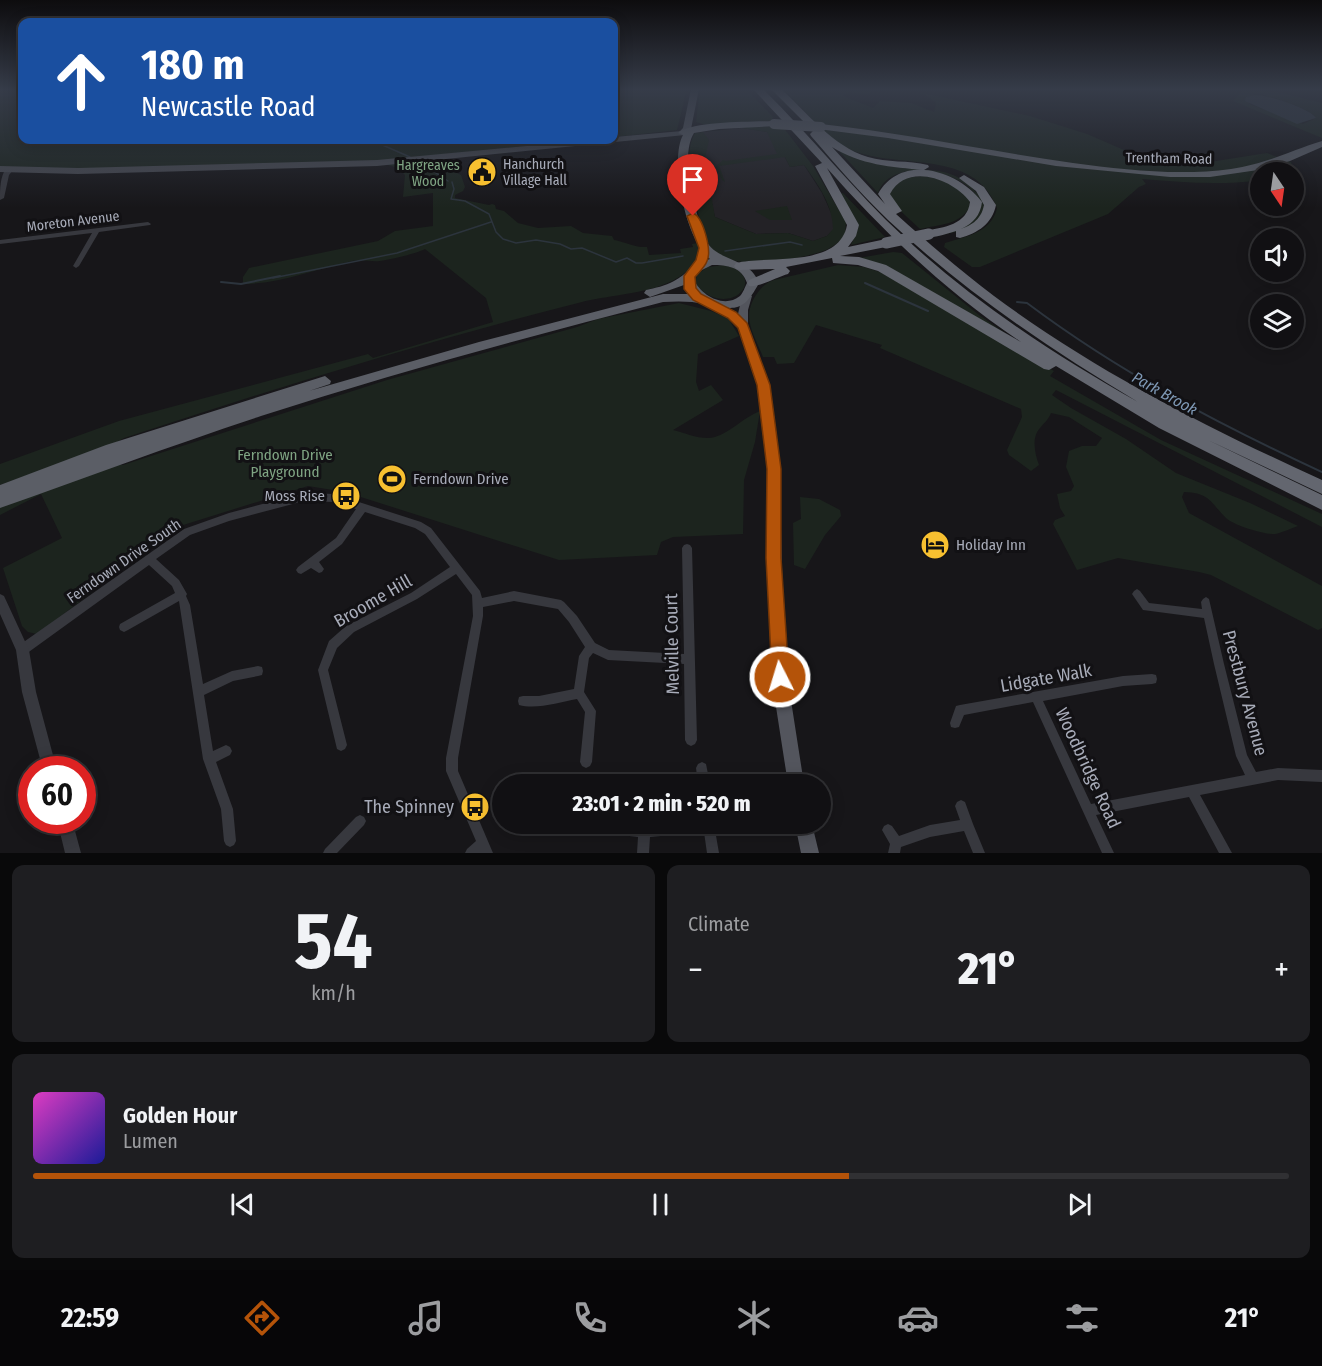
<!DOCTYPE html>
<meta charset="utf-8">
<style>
body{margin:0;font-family:"Fira Sans Condensed",sans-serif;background:#1e1e21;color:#f1f3f6;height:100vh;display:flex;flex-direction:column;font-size:22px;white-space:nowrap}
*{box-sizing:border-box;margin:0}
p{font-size:20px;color:#9c9da0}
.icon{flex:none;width:33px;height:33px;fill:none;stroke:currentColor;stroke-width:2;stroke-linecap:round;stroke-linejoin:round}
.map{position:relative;height:853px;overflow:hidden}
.drawer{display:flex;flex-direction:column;gap:12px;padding:12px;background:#09090a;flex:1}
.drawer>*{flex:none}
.top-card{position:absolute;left:18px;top:18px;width:600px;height:126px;border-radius:12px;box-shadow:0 3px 15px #0003,0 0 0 2px #303033;background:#1a4fa0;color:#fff;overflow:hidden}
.needle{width:39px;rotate:167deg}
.buttons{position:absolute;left:1250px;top:162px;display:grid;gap:12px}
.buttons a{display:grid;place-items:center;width:54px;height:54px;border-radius:50%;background:#111013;box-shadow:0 3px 15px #0003,0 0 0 2px #303033;font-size:30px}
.speed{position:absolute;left:18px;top:756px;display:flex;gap:12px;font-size:30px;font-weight:700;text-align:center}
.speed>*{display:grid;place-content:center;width:78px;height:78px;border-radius:50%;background:#111013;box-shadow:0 3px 15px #0003,0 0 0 2px #303033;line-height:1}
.speed .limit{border:9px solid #d22;background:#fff;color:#111}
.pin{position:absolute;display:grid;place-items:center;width:51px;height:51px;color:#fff;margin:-62px -26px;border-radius:50% 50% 50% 0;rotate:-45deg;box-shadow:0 0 6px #0007}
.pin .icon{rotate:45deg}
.me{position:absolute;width:66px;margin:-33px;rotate:355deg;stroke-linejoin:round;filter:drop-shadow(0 0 4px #0008)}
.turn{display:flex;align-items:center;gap:21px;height:126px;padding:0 24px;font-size:27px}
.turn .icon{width:78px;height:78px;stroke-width:2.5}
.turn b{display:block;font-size:42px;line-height:51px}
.big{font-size:45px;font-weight:800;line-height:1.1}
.drawer .tile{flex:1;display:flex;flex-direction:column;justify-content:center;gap:9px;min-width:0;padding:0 21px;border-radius:12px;background:#1e1e21}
.drawer .dial{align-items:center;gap:0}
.dial b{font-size:78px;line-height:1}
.song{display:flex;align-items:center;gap:18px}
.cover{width:72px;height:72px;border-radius:9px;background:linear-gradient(135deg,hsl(310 70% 55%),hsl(240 70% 35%))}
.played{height:6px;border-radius:3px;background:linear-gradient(90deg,#b45309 65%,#303033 65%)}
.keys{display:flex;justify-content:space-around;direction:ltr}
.heat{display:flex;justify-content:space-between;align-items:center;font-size:33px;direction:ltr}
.drawer .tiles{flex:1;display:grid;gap:12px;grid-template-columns:1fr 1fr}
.tile:last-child{grid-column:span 2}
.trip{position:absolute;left:492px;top:774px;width:339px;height:60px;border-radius:30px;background:#111013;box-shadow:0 3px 15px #0003,0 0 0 2px #303033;font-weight:800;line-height:60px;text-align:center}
.tabs{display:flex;height:96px;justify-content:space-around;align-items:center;background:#070608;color:#9c9da0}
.tabs .icon{width:42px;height:42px}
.tabs .active{color:#b45309}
.tabs b{font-size:27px;color:#f1f3f6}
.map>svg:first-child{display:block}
</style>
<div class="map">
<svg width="1322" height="853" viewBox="0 0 1322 853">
<rect width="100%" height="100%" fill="#171619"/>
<path fill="#232226" d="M742 128 767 132 774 137 790 167 804 165 822 193 833 217 834 229 827 236 813 241 788 233 756 234 715 217 705 175 703 132Z"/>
<path fill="#1c241e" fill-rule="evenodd" d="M0 89H22V140H594L443 156 449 160 451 170 461 175 465 187 463 191 455 195V198L489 205 492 204 495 205 496 209 504 211 518 223 538 228 571 226 583 233 612 236 614 240C626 242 635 248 647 247L649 255 681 253 680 249 693 247 692 244 698 243 700 256C676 295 621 292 582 302 427 341 275 388 124 438L110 446 0 485V464L119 421 368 354 373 358 493 322 486 298 425 249C415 254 392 259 380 261 371 262 361 259 352 261 315 269 281 284 243 284V277L249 268 378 241 395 231 433 226V193L403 197 405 175 398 168 378 162 80 169 0 167Z
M614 89H687L677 130 614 137Z
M700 89H746L773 117 772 121 706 125 696 122Z
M783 89H871L873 90 868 95 849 92 843 96 873 108 880 101 911 103 934 112 936 103 923 93 1030 116 1087 134 1154 163 1162 156 1174 166H1184L1267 153 1291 162 1294 170 1290 172H1260V180C1219 186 1183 182 1142 179L1146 184 1139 187 1108 214 980 267H972L944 247 945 243C967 236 991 233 997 208 974 148 899 170 851 150 827 140 802 107 783 89Z
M1243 89 1282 93 1322 103V138L1233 101ZM1258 94C1271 96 1310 108 1316 118L1303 124 1249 104V96Z
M754 126 783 127 813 166 846 222 845 236C839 242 834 246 826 250 802 259 729 274 711 248 703 236 696 206 693 191 690 172 685 151 695 133L703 132 709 140 705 158 715 217 756 234 788 233 813 241 827 236 833 229C833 206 818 184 804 165L790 167 785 157 719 166 725 182 722 180 716 167 723 160 726 161 777 154 767 132 742 128Z
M839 151C856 156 872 163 889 166 933 174 955 161 985 203L982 217 964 230 933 237 931 235 974 219C1004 181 894 146 878 193Z
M923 176 944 179 969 197 970 207C958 226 940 224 920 229L894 205 889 196 891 184 901 178Z
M843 193 885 237 851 245 858 228 839 194Z
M787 206 792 220H770L755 211Z
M893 252 902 253 979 315 1008 335 859 258Z
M724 265C771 275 730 323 695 284L697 274 708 267Z
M838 265 864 267 880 272 1054 371 1050 376 1161 440 1322 514V527L1056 390 1052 395 1071 408 1126 439 1176 473 1250 503 1298 526C1291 528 1282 533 1275 534 1265 535 1233 525 1226 518 1210 502 1210 493 1184 492L1182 497 1189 513 1322 586V628L1318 630 1211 575 1199 572 1118 558 1077 570 1053 524 1055 520 1065 516 1060 508 1057 494 1071 491 1074 486 1066 467 1069 451 1082 446H1096L1102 438 1069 417 1051 413C1048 420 1045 422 1040 428 1031 438 1035 454 1039 465L1031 471 1009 455 1007 450 1022 417 1021 409 880 348 882 345 816 325 794 363 777 364 774 357H763C754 334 741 318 756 295 761 288 765 283 774 280Z
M679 303 711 311 728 318 739 336 698 354 696 382 699 391 711 385 723 400 673 430C685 433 703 441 715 437 731 432 744 417 760 411L755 442 744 480 743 534 673 537 661 542 657 555 559 560 345 492 308 486 180 526 37 634 28 632 22 626 3 568 62 538 41 494 0 515V507L111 465H123L387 380 577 327 598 319Z
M800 497 819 499 840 510 841 516 825 535 805 569 794 565 793 523 801 519Z"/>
<path fill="#2c343d" d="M1254 95C1267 94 1311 109 1316 118L1297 124 1245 101 1246 97Z"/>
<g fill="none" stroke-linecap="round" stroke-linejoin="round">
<path stroke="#2c343d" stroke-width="1.5" d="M347 140H358
M371 140 410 157
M421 163 448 181
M452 182 454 189 451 199 465 201 489 214 496 232 503 239 516 243 536 240 560 244 571 249 582 248 616 262 627 258 636 263H642L683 256
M725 251 790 242 802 245
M273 278 397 253 491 222"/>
<path stroke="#2c343d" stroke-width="2" d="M221 282 241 284 280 276
M865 283 928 311
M1017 302 1027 303C1119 372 1218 424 1322 472"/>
<path fill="#37383e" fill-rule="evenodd" d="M148 222 151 224 150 225 99 232 79 266 76 268 73 266 92 233 0 244V240Z
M304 493 334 494 421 522 431 528 480 591 482 598 514 591 561 600 564 602 577 616 595 643 609 650 684 654 682 548 684 545 687 544 690 545 692 548 697 740 695 744 691 746 687 744 685 740 684 664 608 660 593 653 589 658 584 692 596 711 592 762 590 766 586 768 582 766 580 762 585 712 577 699C559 702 537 710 519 705L518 701 519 697 523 696H539L574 689 579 656 585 647 569 622 558 609 514 601 483 607V616L458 758V771L493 853H465L467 849 476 841 446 771V758L473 616 472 595 456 574 417 599 354 632 337 648 328 670 347 745 345 749 341 751 337 749 318 670 329 641 346 626 411 593 450 567 425 534 415 528 365 512 342 544 319 562 324 569 322 572 319 573 311 568 301 574 298 573 296 570 298 567 336 538 356 509 334 502 304 501 229 521 190 535 156 559 179 580 187 594 186 596 190 605 203 684 232 671 258 666 262 667 263 671 262 675 258 676 233 681 204 695 213 751 226 745 230 747 232 751 230 755 216 762 233 809 236 841 234 845 230 847 226 845 224 841 221 809 203 759 179 601 128 630 124 632 120 630 119 627 120 624 175 593 172 586 149 565 26 654 22 655 18 654 17 650 18 646 184 529 229 513Z
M1137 589 1140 591 1149 603 1202 609 1201 602 1203 599 1206 597 1209 599 1224 664 1247 755 1256 772 1278 768 1322 770V782L1278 780 1200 795 1232 853H1219L1189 797 1096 815 1114 853H1102L1033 702 964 715 959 727 955 728 951 727 950 723 956 706 960 705 1123 676 1152 674 1156 675 1157 679 1156 683 1152 684 1123 686 1043 701 1091 804 1245 775 1236 756 1214 664 1204 618 1143 610 1132 594 1134 591Z
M702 762 706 764 710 784H698L696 768 698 764Z
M961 800 965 802 973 824 985 853H973L964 831 930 837 901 847 900 853H888L890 844 882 830 884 826 888 824 892 826 899 836 930 825 960 820 955 806 957 802Z
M360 815 364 817 366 821 364 825 337 853H323L325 849 356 817Z
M573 824H623L644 826 672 824H714L719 853H707L704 832 650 837 649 853H637L638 837 579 830 575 828Z"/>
<path fill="#37383e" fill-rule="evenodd" d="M6 168 13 170 9 175 4 198 0 200C0 188 0 178 6 168Z
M0 594 4 596 29 650 36 692 57 770H43L22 692 16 650 0 614Z
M57 820H72L81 853H65Z"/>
<path fill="#45474e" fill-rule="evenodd" d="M682 131 686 133 685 135 377 166 78 174 0 172V166L78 168 377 160 591 140H614V137Z"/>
<path fill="#53555d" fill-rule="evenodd" d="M691 89H699L691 129 682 135 678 133 683 128Z
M747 293 752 296 748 310V326L770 385 779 454 784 642 790 694 804 784H788L774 694 770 642 767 454 758 385 738 328 728 318 704 302 709 298 713 299 738 314 742 296Z
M795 824H812L819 853H801Z"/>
<path fill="#5b5e66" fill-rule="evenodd" d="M774 121 779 124 777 126 719 129 694 133C679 157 696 213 705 239 717 263 749 256 759 283 743 313 735 310 705 304 692 301 677 301 663 302 528 337 394 373 261 416 173 445 87 477 0 508V485L106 445 325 376 331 381 330 384 309 391 479 342 663 294H690L684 285 650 297 644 293 646 290C655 288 665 286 674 281 687 274 694 263 710 259 686 242 669 160 683 135L679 132C696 121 751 122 774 121ZM712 265C727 265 742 267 747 283 745 287 743 293 740 296 724 309 701 295 694 280L698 272Z
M821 124C905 133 988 151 1073 163 1125 170 1179 176 1231 169 1267 164 1289 151 1322 141V147L1290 161 1258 170 1210 177H1170L1056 166 888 138 818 129 816 127Z"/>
<path fill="#63666f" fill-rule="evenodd" d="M753 89H763C812 137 854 191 904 237 974 302 1056 356 1138 402 1049 349 964 291 888 220 861 194 836 165 811 136L810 134 813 131 771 89H781C808 113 832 146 868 157 887 163 908 160 928 165L929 167 924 170C891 167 861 165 832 147L885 204 878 194C901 153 958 170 982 202 979 229 951 233 929 238L925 237V231C944 227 967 225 970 202 953 179 907 162 890 194L902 211 896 214C928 243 960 270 994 296 1095 371 1208 428 1322 480V494L1208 440 1322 495V510L1159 428 1056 366 1049 370 1044 369 878 271 858 265 833 263 832 258 786 267 790 271 788 274C777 277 758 288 749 286L747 283 749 280 775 269 740 270 736 269 734 266 736 263C766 255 839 269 847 225L815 166 822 163ZM827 168C885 234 948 293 1021 342L886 265 859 257 840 256 886 247 892 243 886 239 848 247 856 236 859 225Z
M964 175 984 187 996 205C992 224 978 233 960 238L956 237V231C970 226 981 221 984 205L976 191 959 178Z"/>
<path stroke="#5b5e66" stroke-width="10" d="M774 124 821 127"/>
<path stroke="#63666f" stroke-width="11" d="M886 243 929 234"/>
</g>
<linearGradient id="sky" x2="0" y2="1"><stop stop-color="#0d0c0e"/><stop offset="0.43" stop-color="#363c49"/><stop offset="1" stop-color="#363c49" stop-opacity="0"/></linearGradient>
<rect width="1322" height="208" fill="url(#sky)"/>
<path fill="#b45309" stroke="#753606" stroke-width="1.5" d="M693 213C703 217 712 250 707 261 705 267 699 272 695 277L696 288 701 294 736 312 747 323 770 385 781 469V558L789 677 786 683 780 685 774 683 772 677 766 558 767 469 757 385 738 328 728 318 693 300 684 289V276L696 260 699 248 687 216Z"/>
<defs>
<g id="civic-disc" transform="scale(1.5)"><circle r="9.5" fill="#f7c030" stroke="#121114"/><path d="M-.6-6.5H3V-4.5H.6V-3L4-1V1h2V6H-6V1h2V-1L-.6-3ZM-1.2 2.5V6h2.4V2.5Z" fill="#111"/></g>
<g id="stadium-disc" transform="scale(1.5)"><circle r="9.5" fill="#f7c030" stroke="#121114"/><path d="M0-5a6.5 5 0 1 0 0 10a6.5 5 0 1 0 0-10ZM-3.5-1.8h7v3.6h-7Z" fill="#111"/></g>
<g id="bus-disc" transform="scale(1.5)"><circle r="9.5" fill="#f7c030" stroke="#121114"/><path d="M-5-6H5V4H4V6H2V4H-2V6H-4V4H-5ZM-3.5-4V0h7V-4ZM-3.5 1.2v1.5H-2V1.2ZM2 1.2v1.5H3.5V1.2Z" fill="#111"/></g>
<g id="hotel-disc" transform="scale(1.5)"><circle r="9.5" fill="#f7c030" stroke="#121114"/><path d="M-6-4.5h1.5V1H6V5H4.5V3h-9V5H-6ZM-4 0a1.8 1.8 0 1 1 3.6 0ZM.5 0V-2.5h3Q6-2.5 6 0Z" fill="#111"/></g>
</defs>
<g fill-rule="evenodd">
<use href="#civic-disc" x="482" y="172"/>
<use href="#stadium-disc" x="392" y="479"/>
<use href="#bus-disc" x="346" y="496"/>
<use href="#hotel-disc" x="935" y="545"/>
<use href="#bus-disc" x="475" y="807"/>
</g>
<g text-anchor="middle" stroke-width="6" stroke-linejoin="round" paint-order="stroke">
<g font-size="14" fill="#a8acb9" stroke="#121114">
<text transform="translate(1169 158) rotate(1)" y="5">Trentham Road</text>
<text transform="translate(73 221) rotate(-7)" y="5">Moreton Avenue</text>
</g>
<g font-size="14" fill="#a8acb9" stroke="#121114" text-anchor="start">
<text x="503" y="169">Hanchurch<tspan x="503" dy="16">Village Hall</tspan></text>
</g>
<g font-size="14" fill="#7fa483" stroke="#121114">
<text x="428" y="170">Hargreaves<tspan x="428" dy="16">Wood</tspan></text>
</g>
<g font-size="15" fill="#7fa483" stroke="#121114">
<text x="285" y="460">Ferndown Drive<tspan x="285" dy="17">Playground</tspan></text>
</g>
<g font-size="15" fill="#a8acb9" stroke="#121114" text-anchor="start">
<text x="413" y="484">Ferndown Drive</text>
<text x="325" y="501" text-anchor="end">Moss Rise</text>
<text x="956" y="550">Holiday Inn</text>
</g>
<g font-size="15" fill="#a8acb9" stroke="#121114">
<text transform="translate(124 561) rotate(-35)" y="5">Ferndown Drive South</text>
</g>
<g font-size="16" font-style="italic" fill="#7e98b5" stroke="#121114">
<text transform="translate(1165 393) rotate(29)" y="6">Park Brook</text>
</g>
<g font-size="18" fill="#a8acb9" stroke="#121114">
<text transform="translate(373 601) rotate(-30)" y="6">Broome Hill</text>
<text transform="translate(672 644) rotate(-91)" y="6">Melville Court</text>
<text transform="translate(1046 678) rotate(-10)" y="6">Lidgate Walk</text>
<text transform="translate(1245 693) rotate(75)" y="6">Prestbury Avenue</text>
<text transform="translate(1088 768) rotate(65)" y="6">Woodbridge Road</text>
</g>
<g font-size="18" fill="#a8acb9" stroke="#121114" text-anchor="end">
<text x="454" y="813">The Spinney</text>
</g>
</g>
</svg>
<div class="buttons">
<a><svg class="needle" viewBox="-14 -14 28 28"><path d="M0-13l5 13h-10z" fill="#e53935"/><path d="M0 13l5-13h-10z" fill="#9c9da0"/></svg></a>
<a><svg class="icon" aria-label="sound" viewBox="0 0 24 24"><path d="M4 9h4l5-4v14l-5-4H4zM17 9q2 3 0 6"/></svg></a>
<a><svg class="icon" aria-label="layers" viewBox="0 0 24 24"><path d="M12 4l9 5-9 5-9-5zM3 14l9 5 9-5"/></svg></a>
</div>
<div class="speed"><div class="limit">60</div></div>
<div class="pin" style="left:693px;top:216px;background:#d93025"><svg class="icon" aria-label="arrive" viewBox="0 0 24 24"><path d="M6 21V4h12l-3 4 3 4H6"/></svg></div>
<svg class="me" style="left:780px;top:677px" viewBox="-20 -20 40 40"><circle r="17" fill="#b45309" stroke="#fff" stroke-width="3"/><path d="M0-11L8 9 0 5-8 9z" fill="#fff"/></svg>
<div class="trip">23:01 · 2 min · 520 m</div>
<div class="top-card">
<div class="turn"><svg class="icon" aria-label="ahead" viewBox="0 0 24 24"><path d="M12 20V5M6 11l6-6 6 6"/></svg><div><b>180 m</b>Newcastle Road</div></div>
</div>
</div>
<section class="drawer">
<div class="tiles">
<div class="tile dial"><b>54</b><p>km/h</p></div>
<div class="tile"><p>Climate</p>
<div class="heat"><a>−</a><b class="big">21°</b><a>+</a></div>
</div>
<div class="tile">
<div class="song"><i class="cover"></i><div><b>Golden Hour</b><p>Lumen</p></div></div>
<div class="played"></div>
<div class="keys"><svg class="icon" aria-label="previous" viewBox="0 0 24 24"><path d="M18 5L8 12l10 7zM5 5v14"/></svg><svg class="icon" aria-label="pause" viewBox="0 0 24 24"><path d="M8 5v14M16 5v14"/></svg><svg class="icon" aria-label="next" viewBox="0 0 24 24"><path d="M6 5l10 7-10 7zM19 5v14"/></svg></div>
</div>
</div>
</section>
<nav class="tabs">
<b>22:59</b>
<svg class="icon active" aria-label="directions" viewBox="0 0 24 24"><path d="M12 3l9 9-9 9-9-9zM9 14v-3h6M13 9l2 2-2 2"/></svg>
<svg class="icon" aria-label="music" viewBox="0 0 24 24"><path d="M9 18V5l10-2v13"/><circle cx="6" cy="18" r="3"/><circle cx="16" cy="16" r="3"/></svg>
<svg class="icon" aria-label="phone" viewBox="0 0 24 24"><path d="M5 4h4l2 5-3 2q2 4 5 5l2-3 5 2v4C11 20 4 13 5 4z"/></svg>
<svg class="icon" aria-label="climate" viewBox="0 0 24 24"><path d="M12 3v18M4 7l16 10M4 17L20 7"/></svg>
<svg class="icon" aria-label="car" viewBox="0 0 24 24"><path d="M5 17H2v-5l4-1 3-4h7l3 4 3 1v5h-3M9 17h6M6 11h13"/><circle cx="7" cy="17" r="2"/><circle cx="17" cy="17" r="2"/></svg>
<svg class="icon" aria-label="filters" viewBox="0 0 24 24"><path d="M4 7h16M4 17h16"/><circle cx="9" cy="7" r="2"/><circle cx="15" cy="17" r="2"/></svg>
<b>21°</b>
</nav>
